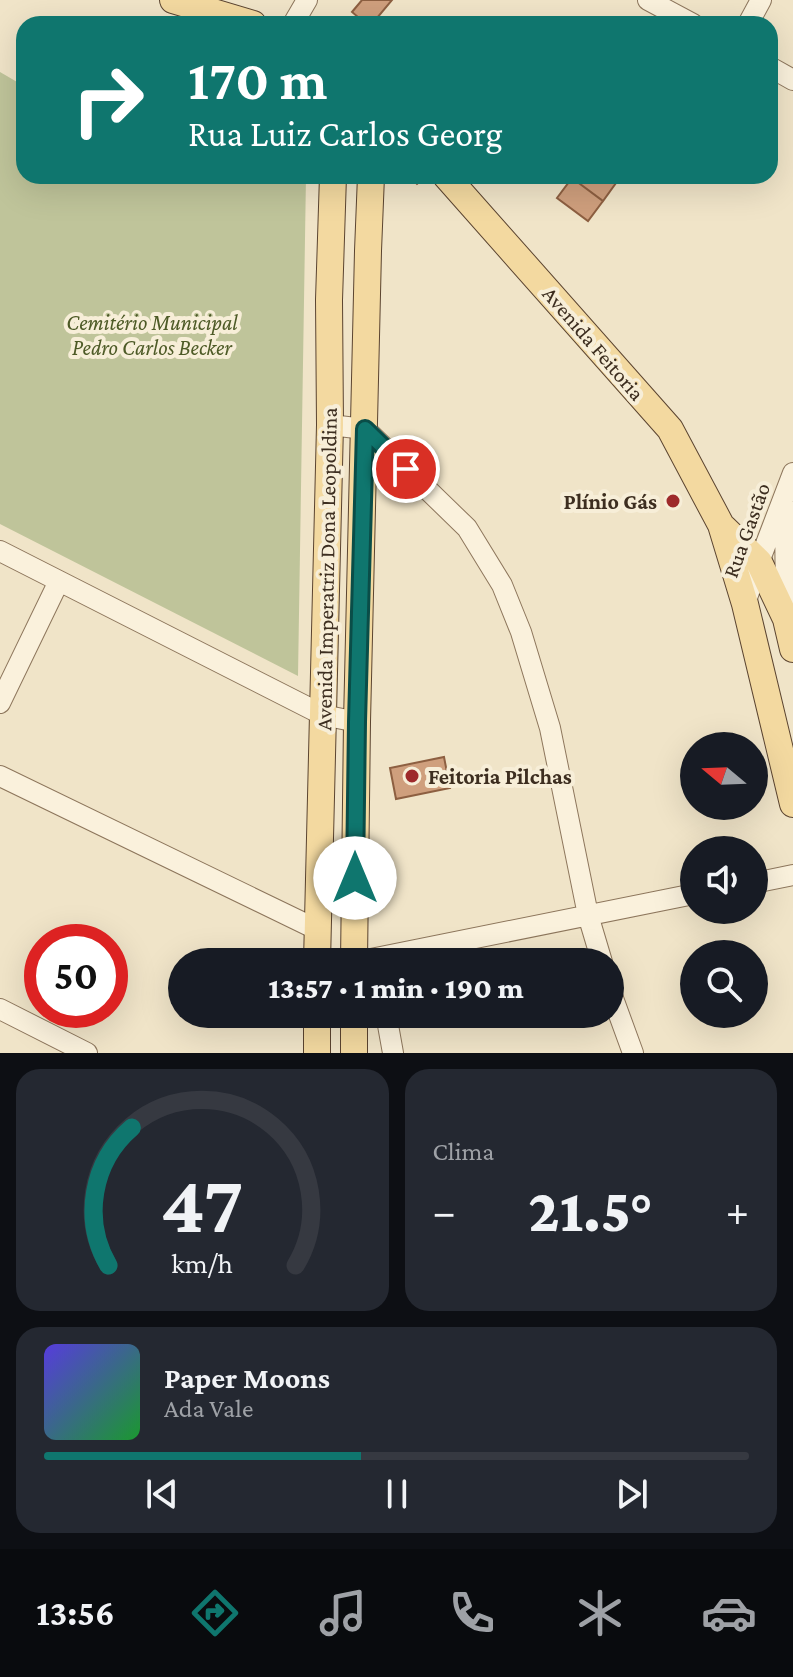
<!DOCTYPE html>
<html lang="pt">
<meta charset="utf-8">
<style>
body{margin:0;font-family:"Crimson Pro",serif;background:#242831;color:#f1f3f6;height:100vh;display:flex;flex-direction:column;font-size:30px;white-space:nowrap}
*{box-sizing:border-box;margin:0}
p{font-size:26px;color:#9ea1a6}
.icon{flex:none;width:44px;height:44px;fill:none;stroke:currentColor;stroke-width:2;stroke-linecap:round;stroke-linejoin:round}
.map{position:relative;height:1053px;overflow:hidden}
.side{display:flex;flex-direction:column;gap:16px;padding:16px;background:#0d0f14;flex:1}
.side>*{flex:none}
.hud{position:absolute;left:16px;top:16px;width:762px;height:168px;border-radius:24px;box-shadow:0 8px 32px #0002;background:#0f766e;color:#fff;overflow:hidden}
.needle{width:52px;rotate:289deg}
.fabs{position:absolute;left:680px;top:732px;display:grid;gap:16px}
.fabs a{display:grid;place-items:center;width:88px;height:88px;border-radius:50%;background:#171b24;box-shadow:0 8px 32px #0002;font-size:40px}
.speed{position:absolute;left:24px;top:924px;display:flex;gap:16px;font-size:40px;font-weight:700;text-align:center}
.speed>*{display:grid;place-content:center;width:104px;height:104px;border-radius:50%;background:#171b24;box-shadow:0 8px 32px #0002;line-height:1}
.speed .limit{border:12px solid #d22;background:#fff;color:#111}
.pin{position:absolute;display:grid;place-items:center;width:68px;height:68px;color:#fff;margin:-34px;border:4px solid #fff;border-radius:50%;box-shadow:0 2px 8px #0007}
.me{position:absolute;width:88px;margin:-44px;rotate:0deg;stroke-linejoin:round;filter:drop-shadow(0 0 6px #0008)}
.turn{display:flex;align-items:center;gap:28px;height:168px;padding:0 40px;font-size:36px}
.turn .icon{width:104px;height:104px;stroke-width:2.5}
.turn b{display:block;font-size:56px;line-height:68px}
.big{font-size:60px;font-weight:800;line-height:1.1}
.side .tile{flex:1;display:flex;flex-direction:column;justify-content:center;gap:12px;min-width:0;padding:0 28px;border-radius:24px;background:#242831}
.side .dial{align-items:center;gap:0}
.dial svg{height:208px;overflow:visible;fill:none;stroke:#363941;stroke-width:7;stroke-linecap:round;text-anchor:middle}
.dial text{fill:#f1f3f6;stroke:none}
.song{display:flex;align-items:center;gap:24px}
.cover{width:96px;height:96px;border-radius:12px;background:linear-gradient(135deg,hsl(250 70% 55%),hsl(130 70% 35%))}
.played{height:8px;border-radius:4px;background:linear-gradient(90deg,#0f766e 45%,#363941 45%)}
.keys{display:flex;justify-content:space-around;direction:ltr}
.heat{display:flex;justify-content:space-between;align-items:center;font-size:44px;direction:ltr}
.side .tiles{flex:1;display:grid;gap:16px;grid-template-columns:1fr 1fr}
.tile:last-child{grid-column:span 2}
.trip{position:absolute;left:168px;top:948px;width:456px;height:80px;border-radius:40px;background:#171b24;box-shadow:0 8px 32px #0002;font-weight:800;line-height:80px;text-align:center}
.menu{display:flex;height:128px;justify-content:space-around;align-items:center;background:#090b0e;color:#9ea1a6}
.menu .icon{width:56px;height:56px}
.menu .active{color:#0f766e}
.menu b{font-size:36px;color:#f1f3f6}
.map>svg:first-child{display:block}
</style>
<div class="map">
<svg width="793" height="1053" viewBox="0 0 793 1053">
<rect width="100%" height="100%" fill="#f0e4c8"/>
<path fill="#bfc49a" d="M0 72 24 86V176H306L298 676 0 524Z"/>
<path fill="#cf9f7d" stroke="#8d5f41" stroke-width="2" d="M362 0H392L372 24H366L352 12Z
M409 176H426L417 184Z
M573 176H621L603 201 572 178Z
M572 178 603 201 588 221 557 198Z
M444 757 450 788 396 799 390 768Z"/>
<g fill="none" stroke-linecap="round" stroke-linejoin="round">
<g stroke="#8d765c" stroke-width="22">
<path id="minor" d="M648 0 693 24
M293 24 307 0
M748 24 761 0
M770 67 793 80
M330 425 365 429 467 528 502 585 521 632 550 728 588 915 602 962
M785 508 786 616
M0 551 323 715 357 722
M745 604 759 562 793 473
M0 703 59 581
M0 776 318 930
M754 883 793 875
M356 962 694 894
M610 990 633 1053
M0 1009 87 1053
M386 1014 393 1053"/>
</g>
<g stroke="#5b4430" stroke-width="28">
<path id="major" d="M173 0 253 24
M446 176 670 429 721 525 745 604 793 804
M724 528 759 562 786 619 793 649
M317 962 330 425 329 300 333 176
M354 962 357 722 368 251 371 176
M354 1014V1053
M317 1053V1014"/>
</g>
<use href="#minor" stroke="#faf1dc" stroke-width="20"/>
<use href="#major" stroke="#f3d9a0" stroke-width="26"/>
</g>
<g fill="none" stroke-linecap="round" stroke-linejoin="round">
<g stroke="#0a4d48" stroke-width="20">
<path id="route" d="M355 878 357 722 365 429 406 469"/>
</g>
<use href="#route" stroke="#0f766e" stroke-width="14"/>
</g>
<g fill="#9e2a2b" stroke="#f7eed8" stroke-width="3">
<circle cx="673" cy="501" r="8"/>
<circle cx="412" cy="776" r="8"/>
</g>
<g text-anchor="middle" stroke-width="8" stroke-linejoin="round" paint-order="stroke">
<g font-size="22" font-style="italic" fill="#4d5a26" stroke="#f7eed8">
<text x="152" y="330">Cemitério Municipal<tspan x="152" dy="25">Pedro Carlos Becker</tspan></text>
</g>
<g font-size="22" fill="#3d2e20" stroke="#f7eed8">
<text transform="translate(594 343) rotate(49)" y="8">Avenida Feitoria</text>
<text transform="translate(746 530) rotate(-70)" y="8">Rua Gastão</text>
<text transform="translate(326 569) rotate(-89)" y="8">Avenida Imperatriz Dona Leopoldina</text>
</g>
<g font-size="22" font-weight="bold" fill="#3d2e20" stroke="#f7eed8" text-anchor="end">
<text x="657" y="509">Plínio Gás</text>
<text x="428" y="784" text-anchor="start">Feitoria Pilchas</text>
</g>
</g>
</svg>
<div class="fabs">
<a><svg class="needle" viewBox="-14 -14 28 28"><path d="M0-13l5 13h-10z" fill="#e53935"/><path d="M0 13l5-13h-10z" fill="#9ea1a6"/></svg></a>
<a><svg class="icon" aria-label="sound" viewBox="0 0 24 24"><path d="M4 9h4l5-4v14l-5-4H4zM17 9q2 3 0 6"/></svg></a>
<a><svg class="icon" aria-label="search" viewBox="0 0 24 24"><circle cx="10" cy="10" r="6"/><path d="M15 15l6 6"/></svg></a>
</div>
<div class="speed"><div class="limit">50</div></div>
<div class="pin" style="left:406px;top:469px;background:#d93025"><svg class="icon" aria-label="arrive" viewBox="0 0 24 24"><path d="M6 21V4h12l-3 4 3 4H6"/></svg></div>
<svg class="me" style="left:355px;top:878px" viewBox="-20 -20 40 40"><circle r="19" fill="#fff"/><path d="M0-13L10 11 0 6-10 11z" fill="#0f766e"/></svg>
<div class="trip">13:57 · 1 min · 190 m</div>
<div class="hud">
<div class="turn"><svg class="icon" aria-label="right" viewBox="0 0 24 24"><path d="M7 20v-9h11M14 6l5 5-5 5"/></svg><div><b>170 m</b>Rua Luiz Carlos Georg</div></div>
</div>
</div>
<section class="side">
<div class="tiles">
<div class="tile dial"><svg viewBox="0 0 100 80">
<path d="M14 69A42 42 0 1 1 86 69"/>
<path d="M14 69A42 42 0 0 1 23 16" stroke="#0f766e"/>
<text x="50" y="56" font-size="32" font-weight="700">47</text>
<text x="50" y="72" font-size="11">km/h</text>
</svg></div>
<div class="tile"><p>Clima</p>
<div class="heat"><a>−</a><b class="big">21.5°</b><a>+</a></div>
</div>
<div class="tile">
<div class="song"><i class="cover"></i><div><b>Paper Moons</b><p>Ada Vale</p></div></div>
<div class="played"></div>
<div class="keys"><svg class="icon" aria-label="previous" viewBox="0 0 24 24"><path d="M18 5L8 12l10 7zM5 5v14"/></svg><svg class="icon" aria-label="pause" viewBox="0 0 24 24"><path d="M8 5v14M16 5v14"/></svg><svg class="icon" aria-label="next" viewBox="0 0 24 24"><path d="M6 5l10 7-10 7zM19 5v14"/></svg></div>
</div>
</div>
</section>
<nav class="menu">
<b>13:56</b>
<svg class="icon active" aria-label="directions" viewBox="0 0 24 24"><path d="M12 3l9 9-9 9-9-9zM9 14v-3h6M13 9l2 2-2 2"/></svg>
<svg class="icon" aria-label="music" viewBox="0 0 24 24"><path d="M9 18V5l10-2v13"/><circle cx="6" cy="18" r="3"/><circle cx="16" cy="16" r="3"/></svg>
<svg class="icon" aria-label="phone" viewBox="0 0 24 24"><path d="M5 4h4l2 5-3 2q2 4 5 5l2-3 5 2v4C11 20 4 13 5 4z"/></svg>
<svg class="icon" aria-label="climate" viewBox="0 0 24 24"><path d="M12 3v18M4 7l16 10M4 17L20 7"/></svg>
<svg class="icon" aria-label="car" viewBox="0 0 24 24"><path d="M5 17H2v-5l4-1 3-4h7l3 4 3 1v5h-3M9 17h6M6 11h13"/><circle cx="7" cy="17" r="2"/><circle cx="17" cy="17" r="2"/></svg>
</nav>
